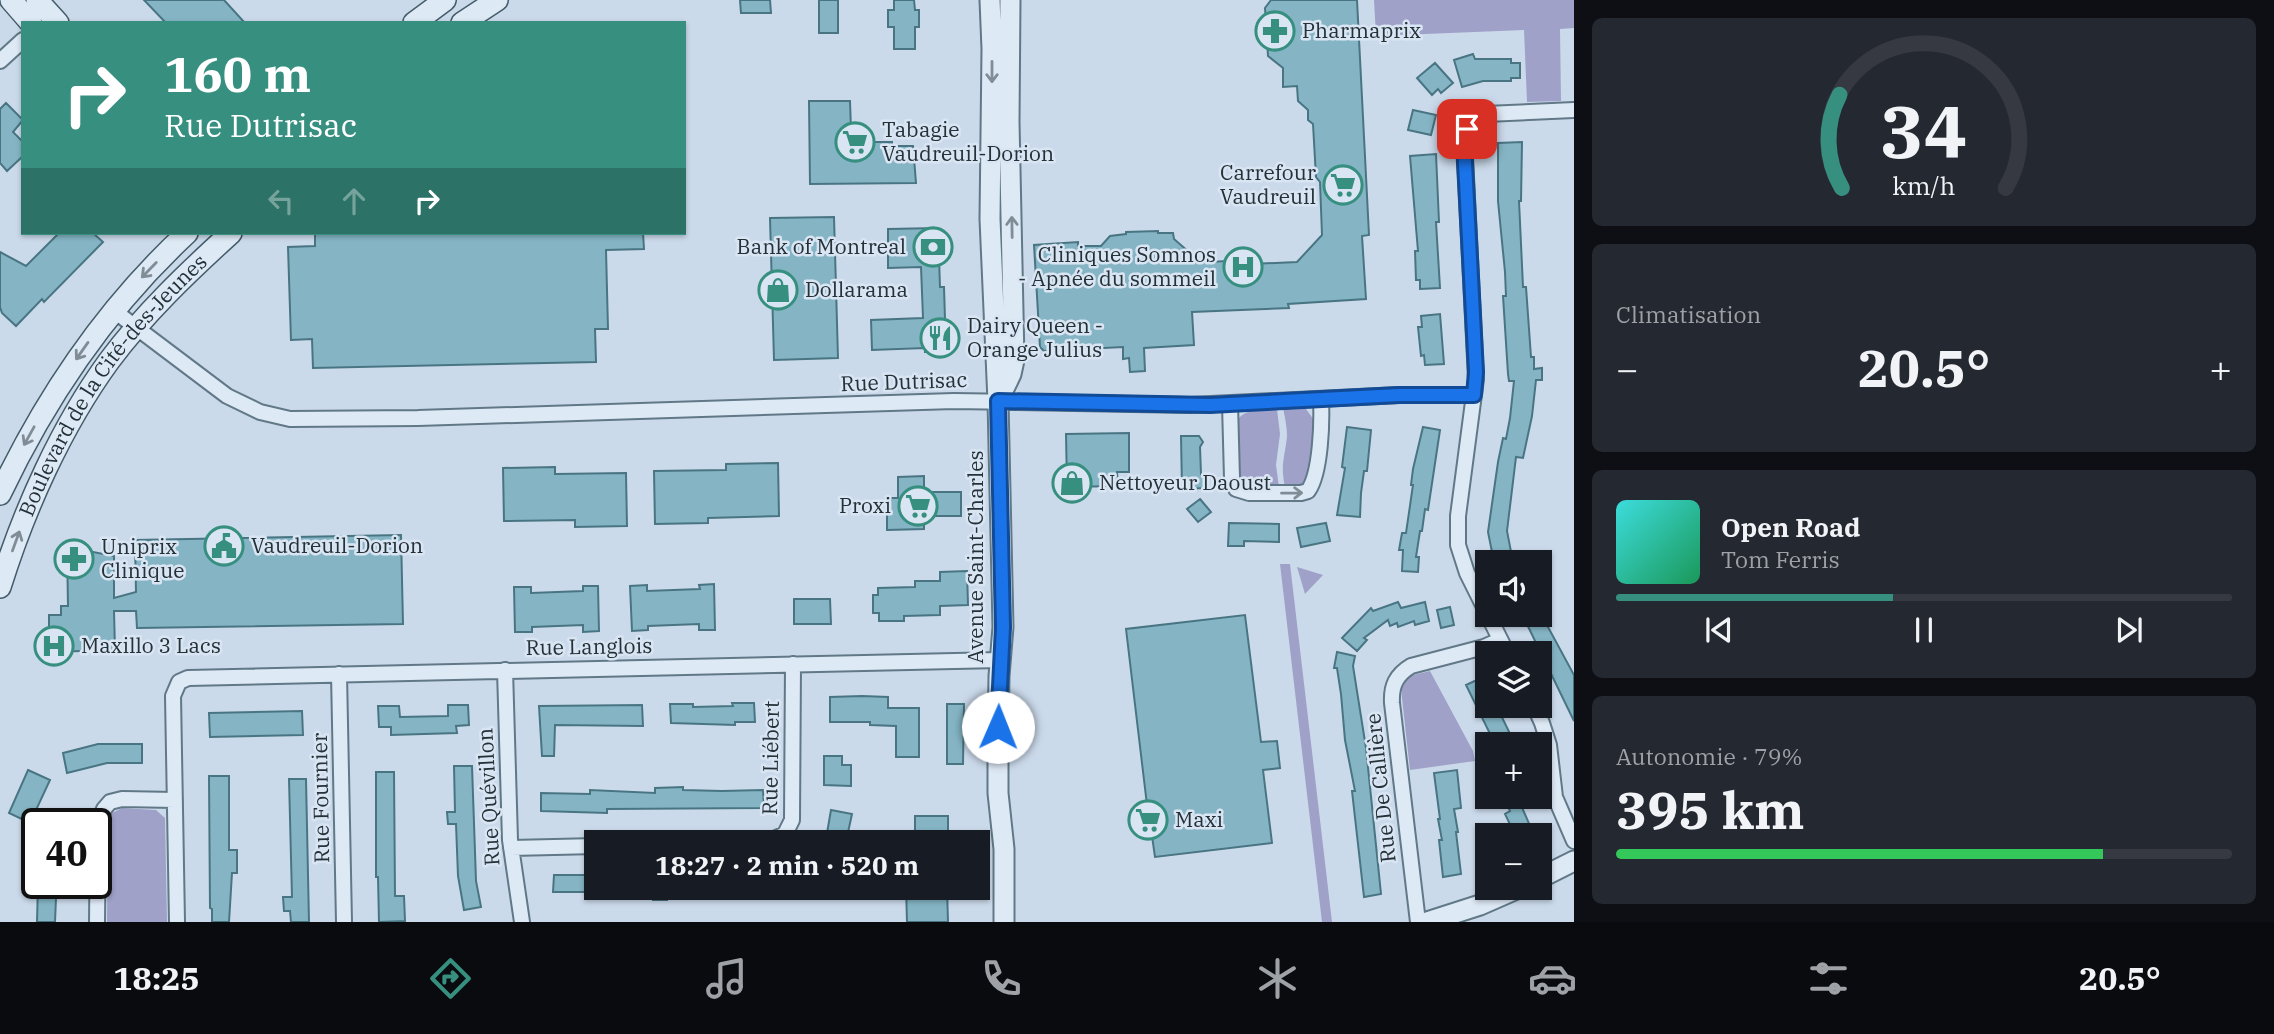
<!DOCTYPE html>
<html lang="fr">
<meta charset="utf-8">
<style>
body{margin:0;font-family:"IBM Plex Serif",serif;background:#242831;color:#f1f3f6;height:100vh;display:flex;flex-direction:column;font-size:26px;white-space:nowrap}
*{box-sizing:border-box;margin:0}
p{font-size:23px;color:#9ea1a6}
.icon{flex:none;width:38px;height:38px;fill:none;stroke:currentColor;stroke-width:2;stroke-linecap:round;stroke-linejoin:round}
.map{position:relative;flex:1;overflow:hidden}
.sheet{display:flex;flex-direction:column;gap:18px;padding:18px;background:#0d0f14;width:700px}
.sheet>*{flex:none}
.guide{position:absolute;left:21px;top:21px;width:665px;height:214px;border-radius:0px;box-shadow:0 2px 5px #0004;background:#378f80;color:#fff;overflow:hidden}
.fabs{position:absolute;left:1475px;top:550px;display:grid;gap:14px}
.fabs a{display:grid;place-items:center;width:77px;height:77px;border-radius:0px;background:#171b24;box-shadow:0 2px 5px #0004;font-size:35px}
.speed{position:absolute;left:21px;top:808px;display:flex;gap:14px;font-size:35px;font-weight:700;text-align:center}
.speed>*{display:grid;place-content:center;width:91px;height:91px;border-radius:50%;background:#171b24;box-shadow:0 2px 5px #0004;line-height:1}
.speed .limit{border:4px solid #111;border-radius:10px;background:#fff;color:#111}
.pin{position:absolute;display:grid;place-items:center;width:60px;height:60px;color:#fff;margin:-30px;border-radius:14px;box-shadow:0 4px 10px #0006}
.me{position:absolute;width:77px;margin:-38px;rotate:1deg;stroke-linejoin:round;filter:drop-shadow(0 0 5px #0008)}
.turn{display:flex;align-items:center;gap:24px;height:147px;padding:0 28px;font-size:32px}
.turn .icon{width:91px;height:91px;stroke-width:2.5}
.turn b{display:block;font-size:49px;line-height:60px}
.lanes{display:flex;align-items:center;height:66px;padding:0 28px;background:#0003;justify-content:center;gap:35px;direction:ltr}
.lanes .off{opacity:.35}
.big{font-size:52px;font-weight:700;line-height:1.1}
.sheet .card{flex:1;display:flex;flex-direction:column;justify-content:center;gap:10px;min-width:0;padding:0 24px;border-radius:10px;background:#242831}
.sheet .dial{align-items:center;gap:0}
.dial svg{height:182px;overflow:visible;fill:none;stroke:#363941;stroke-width:7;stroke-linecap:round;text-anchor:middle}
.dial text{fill:#f1f3f6;stroke:none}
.song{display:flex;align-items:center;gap:21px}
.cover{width:84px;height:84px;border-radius:10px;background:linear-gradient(135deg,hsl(180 70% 55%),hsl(150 70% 35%))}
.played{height:7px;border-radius:4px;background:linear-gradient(90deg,#378f80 45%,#363941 45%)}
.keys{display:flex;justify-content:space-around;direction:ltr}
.heat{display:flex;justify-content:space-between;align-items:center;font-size:38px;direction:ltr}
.charge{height:10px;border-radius:5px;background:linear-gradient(90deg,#34c759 79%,#363941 0)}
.trip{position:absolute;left:584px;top:830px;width:406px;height:70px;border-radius:0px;background:#171b24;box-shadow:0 2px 5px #0004;font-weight:700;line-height:70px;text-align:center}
.dock{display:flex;height:112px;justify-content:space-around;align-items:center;background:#090b0e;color:#9ea1a6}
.dock .icon{width:49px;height:49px}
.dock .active{color:#378f80}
.dock b{font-size:32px;color:#f1f3f6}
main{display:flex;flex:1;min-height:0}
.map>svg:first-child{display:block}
</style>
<main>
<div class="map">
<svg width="1574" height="922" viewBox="0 0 1574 922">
<rect width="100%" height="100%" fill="#cbdaeb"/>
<path fill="#a0a1c8" d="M1374 0H1574V28L1560 29 1561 101 1527 102 1524 30 1376 36Z
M1283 408 1306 409 1314 420 1308 478 1299 487H1285C1280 464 1285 457 1287 436 1287 427 1285 418 1283 408Z
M1277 409 1280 434 1276 465 1279 487 1246 485 1239 476 1238 419C1247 408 1263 410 1277 409Z
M1290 564 1332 922H1322L1280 564Z
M1297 567 1323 575 1305 594Z
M1430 671 1473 751 1475 761 1410 770 1401 689 1409 676Z
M122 808 156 810 165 818 167 922H107L108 821 110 814Z"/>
<path fill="#85b5c5" stroke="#497583" stroke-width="2" d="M144 0H224L245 23H166Z
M740 0H770L771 13H741Z
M819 0H838V33H819Z
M894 0H914L915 10H919V27H915V49H894V27H888V10H894Z
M1271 0H1357L1369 235 1362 236 1366 299 1288 304 1289 308 1192 312 1194 345 1144 348 1145 371 1130 372 1129 358 1123 359V347L1044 351 1040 347 1034 245 1078 242V246H1101L1110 236 1126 234V232L1158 231V233H1173L1174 239 1190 253 1191 263 1245 260 1251 264 1297 262 1322 235 1320 182 1316 177 1313 124 1308 120V110L1298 101 1297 86 1283 87V68L1268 56 1265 8Z
M1473 54 1475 59H1511V63H1520V78H1511V81H1483L1462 87 1454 60Z
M1435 63 1453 83 1441 93 1438 89 1432 95 1417 78Z
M809 101H850L851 130 864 142H892V146H913L916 183 810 184Z
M6 103 23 120 13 132 23 142V156L7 171 0 163V109Z
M1413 110 1436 115 1431 135 1408 130Z
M1522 142 1521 201H1519L1523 287H1526L1531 357H1534V369L1542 368V380H1536L1532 416 1523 458 1516 457 1507 531 1513 562H1494L1488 532 1498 462 1503 438 1506 439 1510 418 1514 381H1509L1508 374 1503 296H1506L1505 272 1498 201V143Z
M1436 154 1439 222H1436L1440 288 1420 289V280H1416L1415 251H1418L1410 156Z
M834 217 838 358 774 360 770 218Z
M938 228 940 287H944L946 352H925V348L872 350 871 320 923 318 921 267 888 268V229Z
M59 233H93L103 242 44 302 42 299 16 326 2 313 0 307V252L26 266Z
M315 233H643L644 249 606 250 608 329H595L596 362 313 368 312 339 291 340 288 247 315 246Z
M1440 314 1444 364 1425 365 1424 355 1421 356 1418 327H1422L1421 316Z
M1347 427 1371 430 1367 471H1364L1361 493 1360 517 1337 515 1345 468 1342 467Z
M1423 427 1440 430 1428 510 1425 509 1422 531H1420L1416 557H1419L1418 572 1402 571 1403 550H1399L1402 533H1406L1413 485H1411L1413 469Z
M1129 433V472H1117L1118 486 1067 487 1066 434Z
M1181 436H1199L1203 442 1200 447 1201 474H1204L1205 488 1182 489Z
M778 463 779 516 708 518V523L655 524 654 471 726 470V464Z
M555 467V474L626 473 627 526 575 527V520L504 521 503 468Z
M924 476V492H961V516H924V529L887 530V498H898V477Z
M1200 499 1211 512 1198 522 1187 509Z
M1229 523 1279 524V542L1244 541V546H1228Z
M1326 523 1330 541 1301 547 1297 528Z
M401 535 403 624 137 628 136 611H114L115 650 49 652V615H61V606H68L67 547 114 556V598L136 592 135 540Z
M967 571 968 605 940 606V615L904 616V621H879V613H873V595H878V588L915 587V581H940V572Z
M714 584 715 630H699V624L648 626V630L632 631 630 586 647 585V591L700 589 699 585Z
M583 586H598L599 631 583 632V625L532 627V632H515L514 587H531V593L583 591Z
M794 599H830L831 624H794Z
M1398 602 1401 608 1425 602 1429 621 1415 625 1414 621 1398 627 1397 623 1390 626 1388 620 1364 638 1367 640 1357 651 1342 638 1371 608 1373 611Z
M1450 607 1454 625 1441 628 1437 610Z
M1522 614H1541L1574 675V721Z
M1245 615 1261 742 1277 741 1280 768 1263 770 1272 843 1155 857 1151 829 1143 830 1140 806 1147 805 1126 629Z
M1337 652 1355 656 1353 666 1366 748 1381 894 1364 897 1352 791H1355L1345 740 1341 694 1337 668H1334Z
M1483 677 1488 685V705H1496L1515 744H1495L1466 685Z
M862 696 888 697V708H919V757H896V726L870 725V722H830V697Z
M732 703H754L755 722H735V725L671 723 670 704H693V707L733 706Z
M947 704H964L963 764H947Z
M448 705H468L469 725 456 726 457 733 391 735V727H379L378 706H399L400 717 448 716Z
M642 705 643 726 555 725 554 756H542L539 706Z
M302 711 303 735 210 737 209 713Z
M98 744H142V763H107L67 773 63 753Z
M824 756H842V765H851V786L824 785Z
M454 766H472L476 881 481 907 464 910 458 876 456 824H448L447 812H455Z
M28 770 50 780 30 823 9 813Z
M1457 770 1461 808 1454 809 1458 832H1456L1461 874 1443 877 1439 840H1442L1438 819H1440L1434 773Z
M376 772H394L395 896H404L405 921 379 922 378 877H376Z
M209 776H229V850H237V873H232L229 922H212V909L210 908Z
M289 779H306L309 922H291L290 911H284L283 897H292Z
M683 787V790L722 791 763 790 764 808 607 809V813L541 811V793L590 794V790L655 793V788Z
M1503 796H1517L1534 835H1515L1505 814 1510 811Z
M831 810 852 814 847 837 827 833Z
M915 816H948V842H915Z
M554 875H591V892H553Z
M38 884H60L59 898H56L55 922H37Z
M653 887H666L667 900H653Z
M692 887H709L710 898H692Z
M906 887H947L948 922H907Z"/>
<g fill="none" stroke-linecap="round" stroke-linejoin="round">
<g stroke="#617886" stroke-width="18">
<path id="minor" d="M0 61 23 40
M113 310 227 396 260 412 290 419 418 418 954 401 1190 405 1399 395H1474
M1230 404 1232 478 1236 489 1249 493H1301L1308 491C1321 473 1322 421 1321 399
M1507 653 1467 573 1458 545V516L1476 379 1464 137 1475 120 1486 114 1574 110
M505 670 510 840 522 922
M339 674 344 922
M1534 705 1542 723 1549 745 1555 797 1574 841
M768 842 785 834 792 820 793 664
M511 848 597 846
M97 922 98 826 104 809 110 802 122 799 175 800
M177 922 173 696 179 682 188 678 1000 660
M1418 922 1392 703C1391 686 1396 675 1411 666L1484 647 1500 640"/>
</g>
<g stroke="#617886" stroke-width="23">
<path id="tertiary" d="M990 0 992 49 990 219 998 401 1003 627 999 676 998 746V793L1004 849V922
M1000 397 1011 374 1014 360 1009 122 1010 0
M1540 878 1574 861
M1427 922 1480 905 1521 887"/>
</g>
<g stroke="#445c68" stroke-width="24">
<g id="secondary">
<path d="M11 0 31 23"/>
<path d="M37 0 58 23"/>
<path d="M414 23 445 0"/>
<path d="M462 23 497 0"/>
<path d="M0 494C47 395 107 307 187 233"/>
<path id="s1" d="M0 587C24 510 61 427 109 361 144 314 187 273 231 233"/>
</g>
</g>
<use href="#minor" stroke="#dee9f6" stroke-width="14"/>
<use href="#tertiary" stroke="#dee9f6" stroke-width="19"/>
<use href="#secondary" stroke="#dee9f6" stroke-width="21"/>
</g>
<defs><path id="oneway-shaft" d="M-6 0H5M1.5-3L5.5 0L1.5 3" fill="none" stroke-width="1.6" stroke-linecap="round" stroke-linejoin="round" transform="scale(1.75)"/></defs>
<g stroke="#808d97">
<use href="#oneway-shaft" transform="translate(992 72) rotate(90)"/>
<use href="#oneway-shaft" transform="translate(1012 227) rotate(-91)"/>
<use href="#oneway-shaft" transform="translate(149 270) rotate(134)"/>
<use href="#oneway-shaft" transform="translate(82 351) rotate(125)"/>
<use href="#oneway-shaft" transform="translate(29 436) rotate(119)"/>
<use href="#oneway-shaft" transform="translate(1292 493) rotate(-1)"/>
<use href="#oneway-shaft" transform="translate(16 541) rotate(-70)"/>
</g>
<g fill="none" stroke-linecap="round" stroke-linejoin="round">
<g stroke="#114b97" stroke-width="18">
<path id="route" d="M998 727 1003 627 998 401 1210 405 1399 395H1474L1476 372 1464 144 1467 129"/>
</g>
<use href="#route" stroke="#1a73e8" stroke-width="12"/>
</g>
<defs>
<g id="pharmacy-ring" transform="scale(2.0125)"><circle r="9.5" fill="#dae5f3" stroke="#378f80" stroke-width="1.5"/><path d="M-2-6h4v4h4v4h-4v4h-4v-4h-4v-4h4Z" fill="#378f80"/></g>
<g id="supermarket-ring" transform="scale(2.0125)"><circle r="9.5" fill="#dae5f3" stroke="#378f80" stroke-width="1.5"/><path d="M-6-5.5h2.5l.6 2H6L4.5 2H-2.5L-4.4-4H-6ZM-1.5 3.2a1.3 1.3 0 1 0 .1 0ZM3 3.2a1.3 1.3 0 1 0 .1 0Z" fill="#378f80"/></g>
<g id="bank-ring" transform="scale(2.0125)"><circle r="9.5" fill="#dae5f3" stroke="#378f80" stroke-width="1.5"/><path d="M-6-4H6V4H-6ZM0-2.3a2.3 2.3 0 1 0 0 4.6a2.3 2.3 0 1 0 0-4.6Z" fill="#378f80"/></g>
<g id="hospital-ring" transform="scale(2.0125)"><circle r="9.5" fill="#dae5f3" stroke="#378f80" stroke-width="1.5"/><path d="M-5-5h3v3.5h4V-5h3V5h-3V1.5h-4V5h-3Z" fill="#378f80"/></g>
<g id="shop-ring" transform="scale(2.0125)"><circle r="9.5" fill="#dae5f3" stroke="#378f80" stroke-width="1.5"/><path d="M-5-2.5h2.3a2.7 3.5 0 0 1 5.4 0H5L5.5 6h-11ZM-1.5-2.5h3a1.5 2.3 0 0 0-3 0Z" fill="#378f80"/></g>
<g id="restaurant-ring" transform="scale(2.0125)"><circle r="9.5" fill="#dae5f3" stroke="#378f80" stroke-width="1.5"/><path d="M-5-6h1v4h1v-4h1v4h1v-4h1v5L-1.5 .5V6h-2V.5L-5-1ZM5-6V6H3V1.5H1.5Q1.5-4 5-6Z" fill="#378f80"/></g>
<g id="civic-ring" transform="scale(2.0125)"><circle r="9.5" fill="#dae5f3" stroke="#378f80" stroke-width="1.5"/><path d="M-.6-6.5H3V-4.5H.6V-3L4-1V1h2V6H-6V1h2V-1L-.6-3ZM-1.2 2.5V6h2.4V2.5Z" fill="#378f80"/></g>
</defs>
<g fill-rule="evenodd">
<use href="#pharmacy-ring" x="1275" y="31"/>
<use href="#supermarket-ring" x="855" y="142"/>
<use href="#supermarket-ring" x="1343" y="185"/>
<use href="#bank-ring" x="933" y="247"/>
<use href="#hospital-ring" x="1243" y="267"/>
<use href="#shop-ring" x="778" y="290"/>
<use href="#restaurant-ring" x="940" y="338"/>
<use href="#shop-ring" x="1072" y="483"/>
<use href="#supermarket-ring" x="918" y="506"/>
<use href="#civic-ring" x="224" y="546"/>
<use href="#pharmacy-ring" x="74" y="559"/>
<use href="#hospital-ring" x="54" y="646"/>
<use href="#supermarket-ring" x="1148" y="820"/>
</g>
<g text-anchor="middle" stroke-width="5" stroke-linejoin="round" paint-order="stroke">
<g font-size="21" fill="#233138" stroke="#dae5f3" text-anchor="start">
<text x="1302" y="38">Pharmaprix</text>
<text x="882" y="137">Tabagie<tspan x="882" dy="24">Vaudreuil-Dorion</tspan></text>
<text x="1316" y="180" text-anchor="end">Carrefour<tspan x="1316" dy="24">Vaudreuil</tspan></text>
<text x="906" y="254" text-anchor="end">Bank of Montreal</text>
<text x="1216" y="262" text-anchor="end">Cliniques Somnos<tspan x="1216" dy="24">- Apnée du sommeil</tspan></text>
<text x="805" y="297">Dollarama</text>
<text x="967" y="333">Dairy Queen -<tspan x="967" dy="24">Orange Julius</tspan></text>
<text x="1099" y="490">Nettoyeur Daoust</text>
<text x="891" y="513" text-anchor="end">Proxi</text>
<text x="251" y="553">Vaudreuil-Dorion</text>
<text x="101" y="554">Uniprix<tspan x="101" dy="24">Clinique</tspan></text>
<text x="81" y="653">Maxillo 3 Lacs</text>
<text x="1175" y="827">Maxi</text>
</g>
<g font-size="21" fill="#233138" stroke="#dae5f3">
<text transform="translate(904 382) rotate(-2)" y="7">Rue Dutrisac</text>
<text dy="7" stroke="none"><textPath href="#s1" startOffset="234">Boulevard de la Cité-des-Jeunes</textPath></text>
<text transform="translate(976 557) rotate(-90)" y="7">Avenue Saint-Charles</text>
<text transform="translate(589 647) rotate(-1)" y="7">Rue Langlois</text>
<text transform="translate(771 758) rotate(-89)" y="7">Rue Liébert</text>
<text transform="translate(1381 788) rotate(-96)" y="7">Rue De Callière</text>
<text transform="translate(489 797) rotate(-93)" y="7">Rue Quévillon</text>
<text transform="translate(321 798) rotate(-91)" y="7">Rue Fournier</text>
</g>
</g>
</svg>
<div class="fabs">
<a><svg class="icon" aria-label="sound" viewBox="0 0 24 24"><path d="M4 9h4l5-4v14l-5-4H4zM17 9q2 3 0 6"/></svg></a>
<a><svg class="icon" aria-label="layers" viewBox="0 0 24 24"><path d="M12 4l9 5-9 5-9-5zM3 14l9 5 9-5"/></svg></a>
<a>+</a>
<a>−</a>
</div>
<div class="speed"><div class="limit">40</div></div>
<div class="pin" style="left:1467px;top:129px;background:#d93025"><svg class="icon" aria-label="arrive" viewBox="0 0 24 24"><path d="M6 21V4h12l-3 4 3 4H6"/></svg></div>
<svg class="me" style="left:998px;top:727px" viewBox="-20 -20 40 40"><circle r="19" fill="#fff"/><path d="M0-13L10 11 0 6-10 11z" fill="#1a73e8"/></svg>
<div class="trip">18:27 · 2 min · 520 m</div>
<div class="guide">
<div class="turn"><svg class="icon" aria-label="right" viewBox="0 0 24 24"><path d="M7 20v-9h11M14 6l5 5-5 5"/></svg><div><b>160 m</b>Rue Dutrisac</div></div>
<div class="lanes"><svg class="icon off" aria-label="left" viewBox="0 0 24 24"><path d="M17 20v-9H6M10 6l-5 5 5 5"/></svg><svg class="icon off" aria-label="ahead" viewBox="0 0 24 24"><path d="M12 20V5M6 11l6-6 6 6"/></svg><svg class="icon" aria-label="right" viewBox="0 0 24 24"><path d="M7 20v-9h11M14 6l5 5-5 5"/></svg></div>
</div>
</div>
<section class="sheet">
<div class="card dial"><svg viewBox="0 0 100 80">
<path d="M14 69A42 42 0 1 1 86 69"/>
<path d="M14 69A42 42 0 0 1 13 28" stroke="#378f80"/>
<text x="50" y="56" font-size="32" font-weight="700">34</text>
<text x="50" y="72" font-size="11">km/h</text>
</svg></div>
<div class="card"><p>Climatisation</p>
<div class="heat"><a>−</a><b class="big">20.5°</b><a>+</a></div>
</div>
<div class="card">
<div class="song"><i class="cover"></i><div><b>Open Road</b><p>Tom Ferris</p></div></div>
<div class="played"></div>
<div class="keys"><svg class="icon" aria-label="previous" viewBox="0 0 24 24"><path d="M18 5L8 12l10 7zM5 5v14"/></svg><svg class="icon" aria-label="pause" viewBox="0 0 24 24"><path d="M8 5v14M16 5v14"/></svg><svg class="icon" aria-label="next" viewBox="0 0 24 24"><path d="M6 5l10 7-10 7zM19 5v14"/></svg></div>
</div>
<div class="card"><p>Autonomie · 79%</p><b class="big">395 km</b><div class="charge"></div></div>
</section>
</main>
<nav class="dock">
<b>18:25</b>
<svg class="icon active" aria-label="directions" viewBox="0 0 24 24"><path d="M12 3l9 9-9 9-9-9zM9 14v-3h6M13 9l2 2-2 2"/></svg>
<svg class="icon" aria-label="music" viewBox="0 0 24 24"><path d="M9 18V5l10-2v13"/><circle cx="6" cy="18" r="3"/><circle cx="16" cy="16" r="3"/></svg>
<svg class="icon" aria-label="phone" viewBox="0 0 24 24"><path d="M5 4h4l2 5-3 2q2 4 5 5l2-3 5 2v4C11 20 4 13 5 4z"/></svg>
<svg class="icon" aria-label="climate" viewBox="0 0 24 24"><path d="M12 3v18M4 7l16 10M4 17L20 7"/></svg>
<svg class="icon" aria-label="car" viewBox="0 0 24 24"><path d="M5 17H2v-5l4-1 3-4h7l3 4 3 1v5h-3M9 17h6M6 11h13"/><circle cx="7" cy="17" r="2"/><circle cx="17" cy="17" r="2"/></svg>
<svg class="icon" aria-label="filters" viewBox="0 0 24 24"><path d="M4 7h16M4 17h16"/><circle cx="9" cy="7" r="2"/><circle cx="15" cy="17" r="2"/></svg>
<b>20.5°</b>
</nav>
